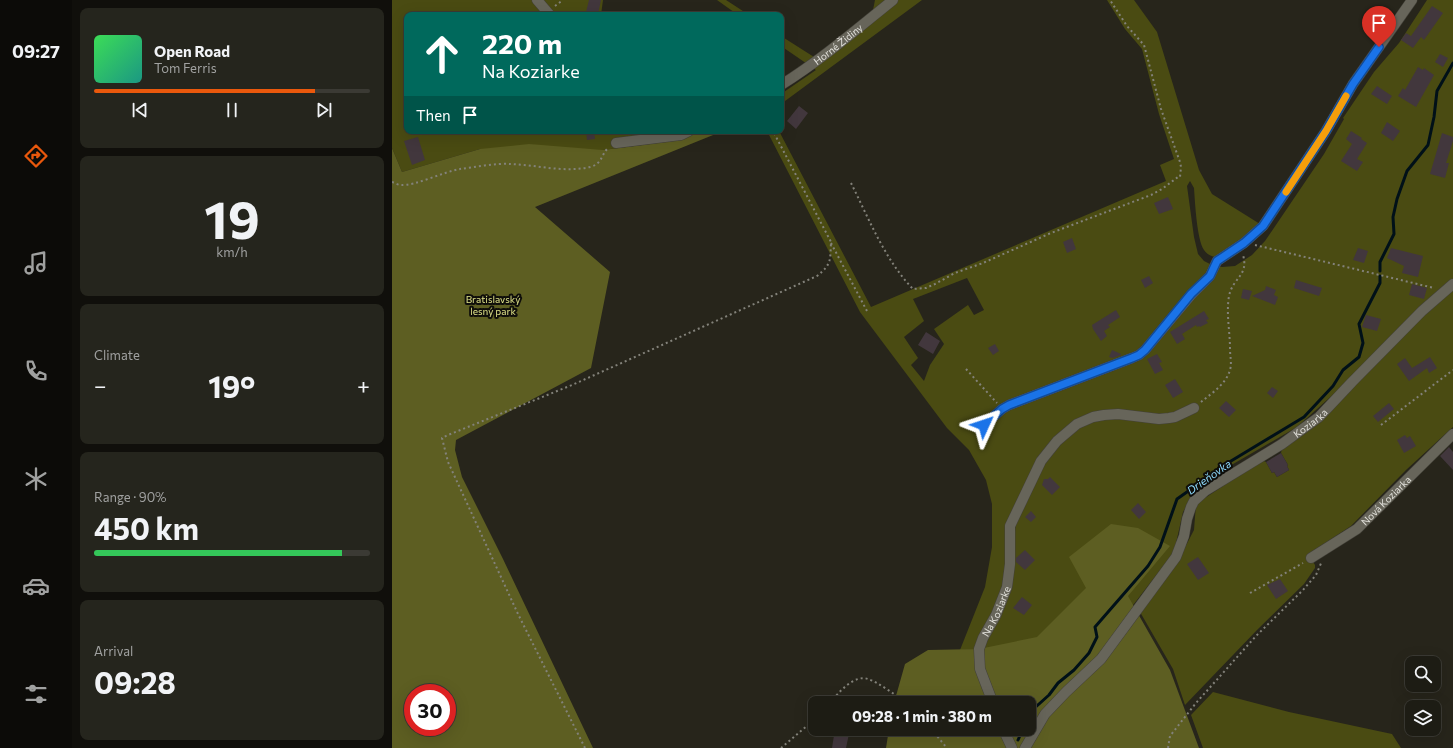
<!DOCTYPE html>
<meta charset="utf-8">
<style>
body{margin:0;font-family:Commissioner,sans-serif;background:#25251d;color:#f1f3f6;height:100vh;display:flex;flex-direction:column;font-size:15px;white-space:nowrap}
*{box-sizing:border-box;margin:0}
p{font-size:13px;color:#a0a1a0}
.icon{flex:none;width:22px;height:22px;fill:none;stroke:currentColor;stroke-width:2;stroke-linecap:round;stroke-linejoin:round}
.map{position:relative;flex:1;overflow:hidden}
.drawer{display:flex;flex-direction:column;gap:8px;padding:8px;background:#100f0b;width:320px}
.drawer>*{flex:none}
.hud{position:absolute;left:12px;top:12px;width:380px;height:122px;border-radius:8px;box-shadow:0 4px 16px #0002,0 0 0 1px #3b3a34;background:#00695c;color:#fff;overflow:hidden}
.buttons{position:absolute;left:1013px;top:656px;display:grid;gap:8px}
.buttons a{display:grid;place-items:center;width:36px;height:36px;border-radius:8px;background:#1d1c14;box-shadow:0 4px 16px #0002,0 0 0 1px #3b3a34;font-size:20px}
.speed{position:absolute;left:12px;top:684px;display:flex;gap:8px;font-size:20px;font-weight:700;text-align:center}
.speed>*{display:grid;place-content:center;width:52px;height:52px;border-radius:50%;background:#1d1c14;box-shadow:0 4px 16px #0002,0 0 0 1px #3b3a34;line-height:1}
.speed .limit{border:6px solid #d22;background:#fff;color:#111}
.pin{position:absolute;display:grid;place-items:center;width:34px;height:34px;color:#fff;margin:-41px -17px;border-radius:50% 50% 50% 0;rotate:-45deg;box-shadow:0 0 4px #0007}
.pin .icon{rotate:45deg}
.me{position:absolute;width:44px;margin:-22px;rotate:48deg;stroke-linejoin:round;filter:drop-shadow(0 0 3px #0008)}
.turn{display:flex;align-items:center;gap:14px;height:84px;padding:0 12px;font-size:18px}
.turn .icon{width:52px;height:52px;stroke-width:2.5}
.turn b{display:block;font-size:28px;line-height:34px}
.then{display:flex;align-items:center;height:38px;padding:0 12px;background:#0003;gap:8px;font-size:15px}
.big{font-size:30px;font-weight:700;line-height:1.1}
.drawer .card{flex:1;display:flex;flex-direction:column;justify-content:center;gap:6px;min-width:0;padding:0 14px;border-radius:8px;background:#25251d}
.drawer .dial{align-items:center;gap:0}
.dial b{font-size:52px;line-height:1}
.song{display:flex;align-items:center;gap:12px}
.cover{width:48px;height:48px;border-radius:6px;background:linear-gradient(135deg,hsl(130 70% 55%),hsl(170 70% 35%))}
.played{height:4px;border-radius:2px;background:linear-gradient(90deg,#ea580c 80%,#3b3a34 80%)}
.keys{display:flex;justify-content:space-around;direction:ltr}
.heat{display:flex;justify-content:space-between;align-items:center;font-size:22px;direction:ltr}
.charge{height:6px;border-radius:3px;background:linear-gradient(90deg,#34c759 90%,#3b3a34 0)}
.trip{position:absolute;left:416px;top:696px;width:228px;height:40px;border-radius:8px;background:#1d1c14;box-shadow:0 4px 16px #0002,0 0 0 1px #3b3a34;font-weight:700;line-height:40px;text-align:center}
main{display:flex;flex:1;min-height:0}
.menu{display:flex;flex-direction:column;width:72px;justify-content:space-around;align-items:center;background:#0c0b08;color:#a0a1a0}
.menu .icon{width:28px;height:28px}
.menu .selected{color:#ea580c}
.menu b{font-size:18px;color:#f1f3f6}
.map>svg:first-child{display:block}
</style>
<main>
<nav class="menu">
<b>09:27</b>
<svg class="icon selected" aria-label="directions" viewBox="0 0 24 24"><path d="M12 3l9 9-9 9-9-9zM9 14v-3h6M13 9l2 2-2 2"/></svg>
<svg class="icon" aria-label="music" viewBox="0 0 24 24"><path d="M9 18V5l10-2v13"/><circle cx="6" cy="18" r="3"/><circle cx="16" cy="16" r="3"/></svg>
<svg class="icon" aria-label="phone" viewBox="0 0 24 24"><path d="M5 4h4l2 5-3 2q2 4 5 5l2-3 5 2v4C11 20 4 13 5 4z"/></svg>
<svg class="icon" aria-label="climate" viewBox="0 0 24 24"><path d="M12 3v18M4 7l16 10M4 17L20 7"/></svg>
<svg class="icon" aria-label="car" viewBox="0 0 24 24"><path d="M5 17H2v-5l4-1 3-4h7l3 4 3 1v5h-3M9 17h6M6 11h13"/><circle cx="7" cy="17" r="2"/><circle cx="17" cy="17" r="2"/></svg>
<svg class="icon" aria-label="filters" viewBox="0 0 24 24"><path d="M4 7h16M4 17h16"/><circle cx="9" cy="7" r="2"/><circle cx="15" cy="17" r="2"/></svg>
</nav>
<section class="drawer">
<div class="card">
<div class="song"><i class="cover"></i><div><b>Open Road</b><p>Tom Ferris</p></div></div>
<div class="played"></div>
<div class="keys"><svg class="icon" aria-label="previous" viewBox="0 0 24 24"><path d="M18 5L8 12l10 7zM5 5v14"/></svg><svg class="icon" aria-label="pause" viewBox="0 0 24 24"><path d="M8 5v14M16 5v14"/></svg><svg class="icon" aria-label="next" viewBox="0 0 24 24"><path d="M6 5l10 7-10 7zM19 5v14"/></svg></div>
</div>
<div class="card dial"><b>19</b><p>km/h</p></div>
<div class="card"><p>Climate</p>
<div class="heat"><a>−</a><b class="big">19°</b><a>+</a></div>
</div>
<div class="card"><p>Range · 90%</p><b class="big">450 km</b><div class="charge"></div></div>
<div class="card"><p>Arrival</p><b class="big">09:28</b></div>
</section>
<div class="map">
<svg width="1061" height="748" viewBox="0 0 1061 748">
<rect width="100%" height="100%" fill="#27251b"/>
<path fill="#4a4b12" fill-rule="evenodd" d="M0 0H211L209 15H15V131H244L248 134 281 131H308L289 140 211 150 88 149 10 172 0 148Z
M325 0H334L357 15H346Z
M483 0H530L389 104V94L424 70 389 46V36L422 57 481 10Z
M715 0H742L765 32 807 170 820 194 868 224 851 239 825 258C820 256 815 255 812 250 805 240 803 202 802 188L798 181 795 186 802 237 806 254 812 261 820 265 830 267 843 266 860 255 873 241 932 154 952 119 951 118 982 72 1007 43 1035 0H1061V427L1014 470 959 526 916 554 923 565V568L912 584 865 630 793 705 781 669 748 612 789 555 802 530 804 504 870 460 874 462 880 473 882 472 885 477 897 470 895 466 896 465 889 453 890 448 931 420 959 388 955 382 905 427 829 471 798 500 791 512 782 552 701 657 676 684 668 687 647 711 629 744 623 748 616 729H637V703H606C600 688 590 670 592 653 593 642 599 633 604 624 610 613 615 599 619 587 623 574 621 560 621 547 622 537 625 526 622 517 612 534 620 558 616 578 612 604 594 624 587 649L568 650 593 587 600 547V504L594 480 577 450 555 428 468 312 375 131H387L479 307 774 181 768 165 782 159 767 114 750 49 733 29ZM575 278 592 310 582 315 576 305 542 329 552 344 538 365 532 381 519 365 526 358 512 337 532 321 521 299Z
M821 692 897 712 1000 734 1009 748H811L799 715Z"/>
<path fill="#5d5e22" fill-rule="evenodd" d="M308 131H331L143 207 218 272 199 368 64 440 63 450 70 477 111 559 201 748H0V148L10 172 88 149 137 144 211 150 289 140ZM21 693H55V727H21Z
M719 524 746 528 778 546 736 596 778 670 807 748H494L497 729H637V703H502L513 664 536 650 587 649 645 637 694 588 677 557Z"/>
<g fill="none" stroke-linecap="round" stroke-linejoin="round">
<path stroke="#001018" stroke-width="3" d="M988 271V262L1002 234 1001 217 1005 199 1015 171 1036 145 1042 117 1045 91 1061 63
M637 713 657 695 666 683 682 670 697 653 705 637 703 627 756 566 768 547 785 499 839 461 912 417 941 386 951 370 967 357 971 343 967 324 988 283V276
M626 740 631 729"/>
</g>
<path fill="#42373d" d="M197 0H209L206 14 194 12Z
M1040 6 1051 13 1032 40 1029 37 1021 48 1009 40 1014 33 1019 36Z
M1048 54 1056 58 1051 67 1043 62Z
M1026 67 1031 70 1032 68 1042 75 1024 107 1006 96 1011 88 1013 90Z
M985 86 1000 96 995 104 979 94Z
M407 106 416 113 404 129 395 121Z
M995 122 1008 131 1001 141 989 133Z
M194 131H202L203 139 195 140Z
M959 131 970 138 969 139 975 143 965 159 971 162 965 171 949 161 960 144 954 139Z
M1050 133 1061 137V141L1054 163H1057L1053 178 1038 174Z
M26 137 33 160 20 165 12 141Z
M776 197 781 209 767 214 762 203Z
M680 238 684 249 675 253 671 242Z
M966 248 976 251 972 263 961 260Z
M999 248 1031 256 1026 277 1010 273 1012 266 995 258Z
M757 276 761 283 753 288 749 280Z
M904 280 930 288 927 296 902 288Z
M1020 284 1035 288 1032 299 1017 295Z
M874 286 884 290 882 295 886 297 883 305 860 296 873 290Z
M851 289 860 291 857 300 849 298Z
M724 310 728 317 716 325 718 327 712 331 715 336 709 341 701 329 700 325Z
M812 311 817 319 814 320 816 323 808 327 807 326 805 327 804 325 790 334 793 339 785 344 778 332Z
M974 315 989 319 985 331 970 327Z
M534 332 548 341 541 354 526 345Z
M603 344 607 351 601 355 596 348Z
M720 350 729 354V355L721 358 717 357Z
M765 354 770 362 767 363 771 370 763 374 755 359Z
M1038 357 1045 368 1037 373 1035 368 1017 381 1005 364 1013 358 1020 368Z
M783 379 791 392 781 398 773 385Z
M880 387 886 391 881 398 875 393Z
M834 401 844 410 837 417 827 408Z
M997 403 1002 409 986 422 981 416Z
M1013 435 1015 438 1018 436 1024 446 1012 453 1005 440Z
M1057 447 1061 452V470L1048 456Z
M889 453 896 465 895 466 897 470 885 477 882 472 880 473 874 462Z
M658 477 668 487 660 495 650 485 652 479H656Z
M746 503 754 512 747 519 739 510Z
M639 511 644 517 639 522 633 517Z
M633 550 643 560 633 570 624 562V558Z
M806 557 817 573 806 580 795 564Z
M888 579 896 591 884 599 875 585Z
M630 597 640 605 632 615 621 608Z
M443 729H458L454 748H440Z"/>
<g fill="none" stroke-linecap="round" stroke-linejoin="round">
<g stroke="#434139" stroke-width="11">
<g id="minor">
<path d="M145 0 158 15"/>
<path id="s1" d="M389 85C429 60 465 29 501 0"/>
<path d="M224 143 289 135 297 131"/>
<path d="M592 425 610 409 617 405 740 358 747 355 753 350 799 295 818 276 825 261 852 243 871 226 934 131 961 84 1020 0"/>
<path id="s2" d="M919 558 965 529 1061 434"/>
<path id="s3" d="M601 703 588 669 587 649 591 638 604 615 615 587 618 564V526L649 461 665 441 685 424 701 417 712 415 726 414 767 419 777 418 783 417 802 408"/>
<path d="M611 729 620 748"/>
<path id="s4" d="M633 748 653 714 674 692 709 659 784 557 792 536 795 519 799 507 802 501 813 491 890 444 927 417 960 382 1030 311 1061 284"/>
</g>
</g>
<path stroke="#83827a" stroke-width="2" stroke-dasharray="2 3" stroke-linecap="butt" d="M163 6 171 0
M0 182C3 183 6 185 9 185 23 186 51 172 68 169 83 167 104 163 119 164 145 165 172 173 198 167 210 164 209 155 216 148
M459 183C477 219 493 260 521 289L534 288 543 284 563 273 591 263 659 233 759 195 770 189 786 177H788L789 167 788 162 769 109 752 45 735 26 718 0
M439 243 476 313
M863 245 1042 288
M574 369 605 403
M809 402C820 393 834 384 838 370 840 363 838 356 838 349 838 331 834 314 837 296 841 277 857 276 851 255
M989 425 1061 370
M858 593 911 563
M438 703C446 693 462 674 476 679 486 682 505 696 514 703
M539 729 555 748
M193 748 126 614 56 462 50 438 56 435 180 385 425 276C440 264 438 260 439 242L381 131
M389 748 423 719
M776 748 778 736 804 703 864 636 911 590 924 575 930 561"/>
<use href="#minor" stroke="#67655a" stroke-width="10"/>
</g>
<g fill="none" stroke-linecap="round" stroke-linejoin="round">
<g stroke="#114b97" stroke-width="10">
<path id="route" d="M592 425 610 409 617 405 740 358 747 355 753 350 799 294 818 276 825 261 852 243 871 226 934 131 961 84 987 47"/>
</g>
<use href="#route" stroke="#1a73e8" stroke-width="7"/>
<path stroke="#f59e0b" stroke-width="7" d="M894 192 934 131 954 96"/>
</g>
<g text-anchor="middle" stroke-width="4" stroke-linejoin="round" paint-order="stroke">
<g font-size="10" fill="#e3e2dc" stroke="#0f0e0a">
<text dy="4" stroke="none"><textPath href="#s1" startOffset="70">Horné Židiny</textPath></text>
<text dy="4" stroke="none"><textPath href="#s4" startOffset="444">Koziarka</textPath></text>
<text dy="4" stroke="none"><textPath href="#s2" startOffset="95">Nová Koziarka</textPath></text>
<text dy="4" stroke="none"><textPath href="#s3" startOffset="98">Na Koziarke</textPath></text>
</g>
<g font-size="10" fill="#dfe289" stroke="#0f0e0a">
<text x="101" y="303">Bratislavský<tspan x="101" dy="12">lesný park</tspan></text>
</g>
<g font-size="11" font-style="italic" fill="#8fdcff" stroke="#0f0e0a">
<text transform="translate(817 477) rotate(-35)" y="4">Drieňovka</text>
</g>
</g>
</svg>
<div class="buttons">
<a><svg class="icon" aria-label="search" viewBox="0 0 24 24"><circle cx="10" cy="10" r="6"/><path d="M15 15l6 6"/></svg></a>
<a><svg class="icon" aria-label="layers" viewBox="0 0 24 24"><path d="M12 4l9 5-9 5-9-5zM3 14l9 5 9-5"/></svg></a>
</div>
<div class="speed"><div class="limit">30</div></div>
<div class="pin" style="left:987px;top:47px;background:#d93025"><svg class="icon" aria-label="arrive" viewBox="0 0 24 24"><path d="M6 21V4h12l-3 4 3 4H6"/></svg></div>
<svg class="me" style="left:592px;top:425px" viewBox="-20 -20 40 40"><path d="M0-17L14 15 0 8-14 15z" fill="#1a73e8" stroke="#fff" stroke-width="4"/></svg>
<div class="trip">09:28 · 1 min · 380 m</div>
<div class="hud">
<div class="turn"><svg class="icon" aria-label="ahead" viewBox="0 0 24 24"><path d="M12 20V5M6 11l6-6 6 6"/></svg><div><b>220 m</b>Na Koziarke</div></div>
<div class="then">Then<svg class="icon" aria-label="arrive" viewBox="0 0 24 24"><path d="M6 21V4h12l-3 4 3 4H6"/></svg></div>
</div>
</div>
</main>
